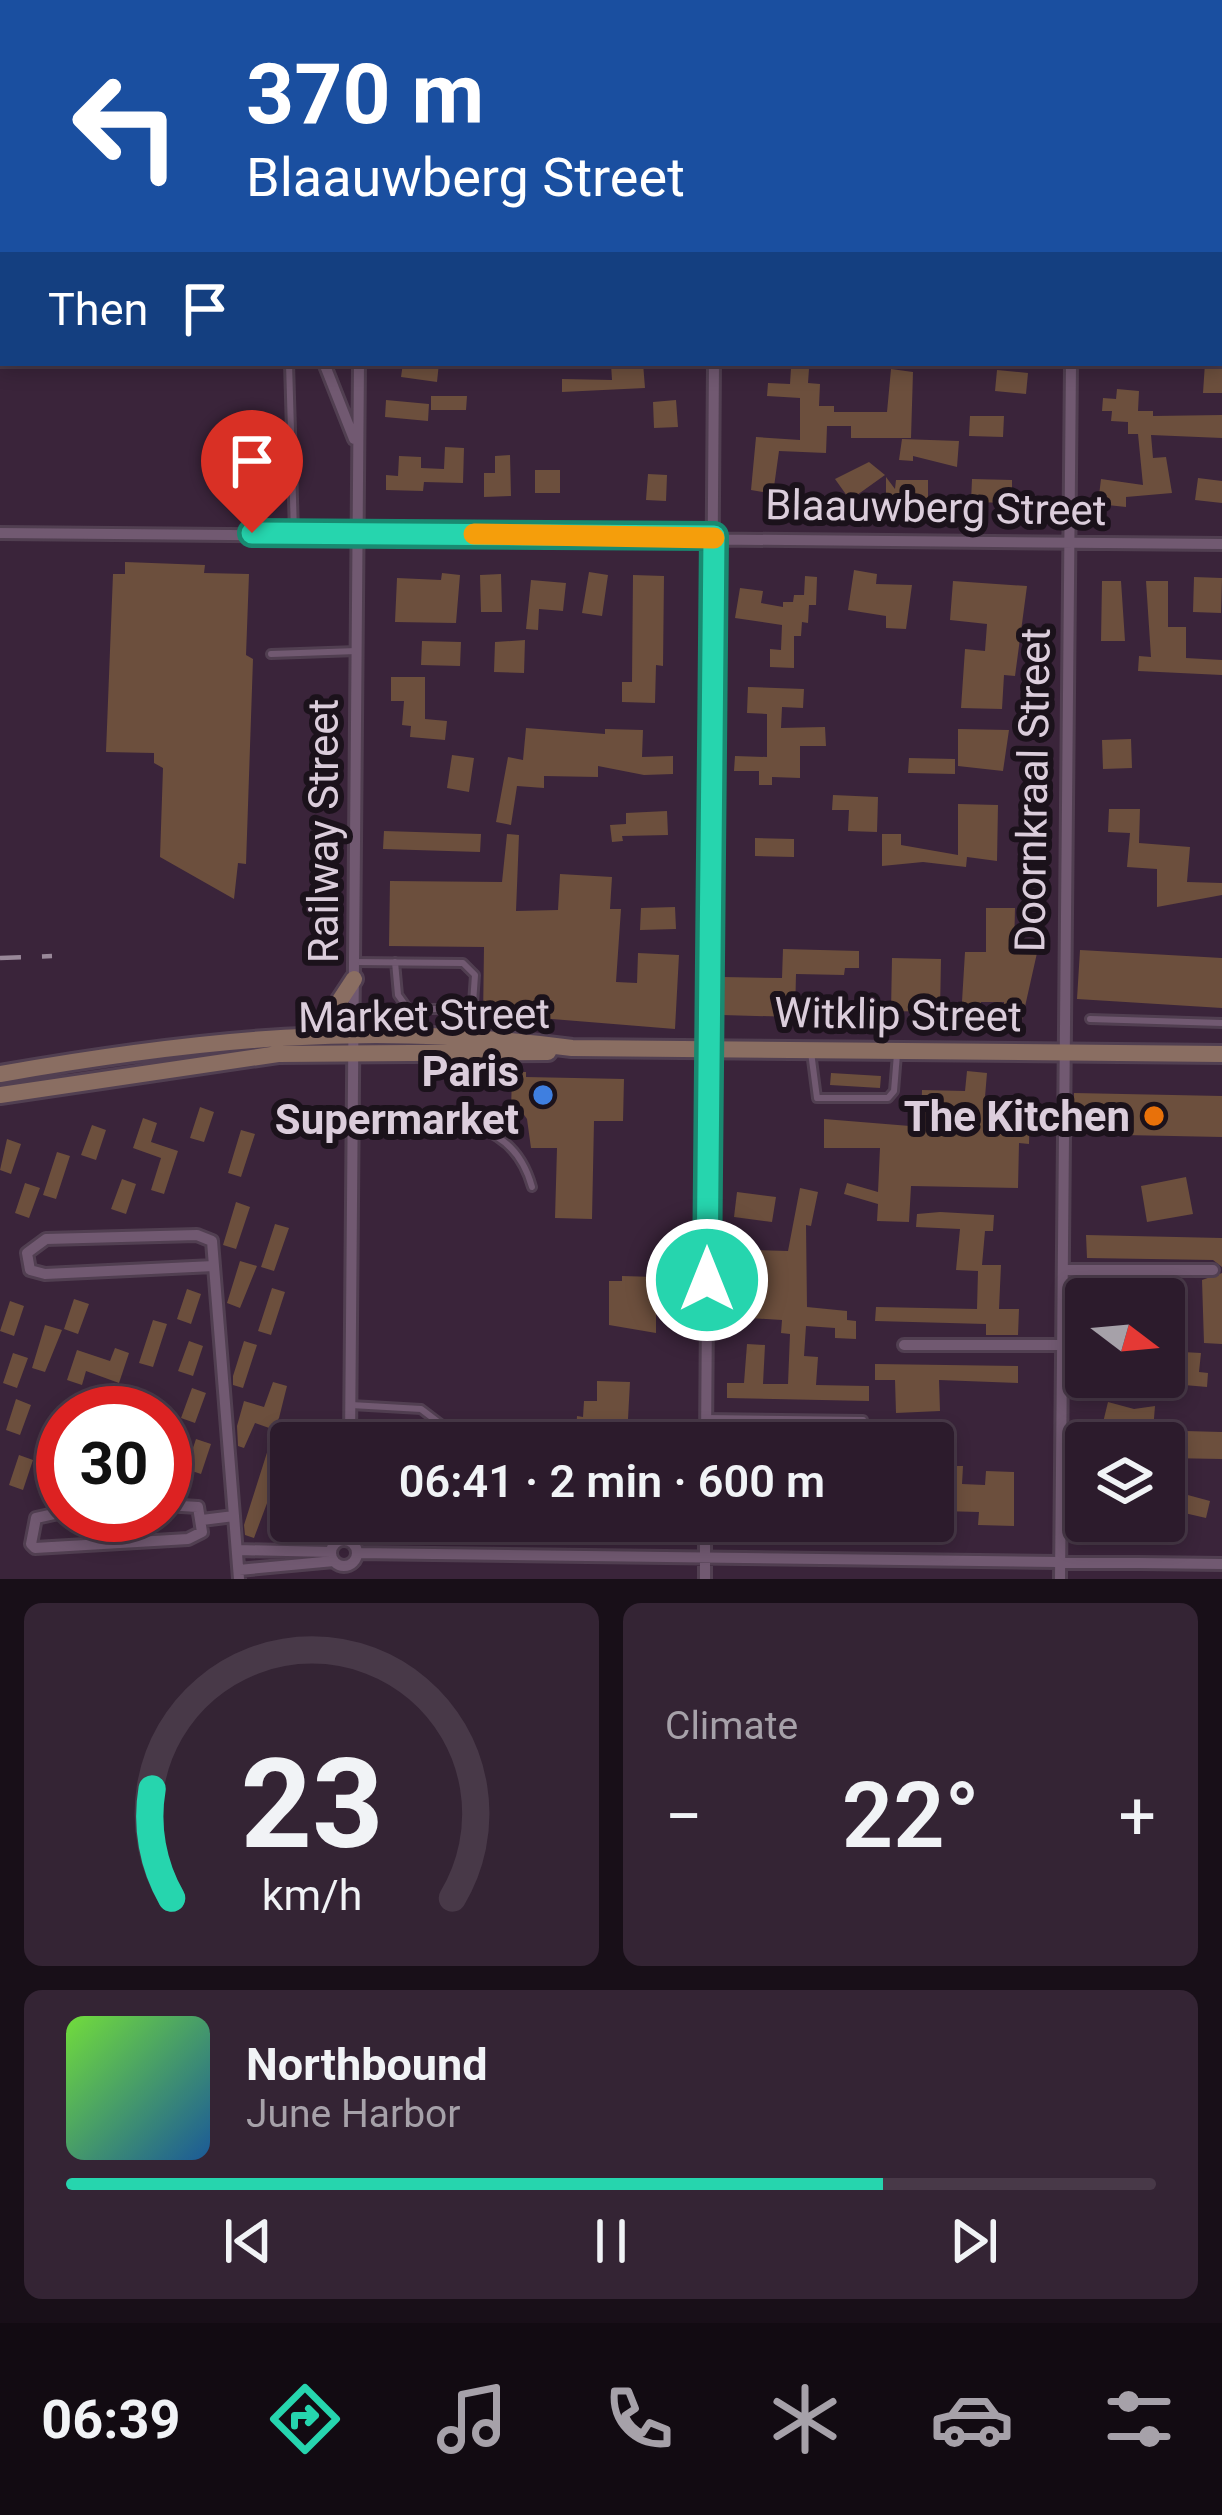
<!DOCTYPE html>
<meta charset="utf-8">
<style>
body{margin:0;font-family:Roboto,sans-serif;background:#342434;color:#f1f3f6;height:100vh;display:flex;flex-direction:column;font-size:45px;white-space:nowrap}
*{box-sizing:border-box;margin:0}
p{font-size:39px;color:#a6a1a9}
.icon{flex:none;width:66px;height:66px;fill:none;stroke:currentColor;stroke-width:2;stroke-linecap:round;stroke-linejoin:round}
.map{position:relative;height:1579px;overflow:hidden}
.side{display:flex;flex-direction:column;gap:24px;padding:24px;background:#180f18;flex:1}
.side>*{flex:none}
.banner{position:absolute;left:0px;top:0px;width:1224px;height:366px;box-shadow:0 6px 18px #0003,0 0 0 3px #483948;background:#1a4fa0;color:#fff;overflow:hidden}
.needle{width:78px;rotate:106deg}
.controls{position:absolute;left:1065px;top:1278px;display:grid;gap:24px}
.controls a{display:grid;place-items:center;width:120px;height:120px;border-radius:12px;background:#2c1b2c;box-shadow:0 6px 18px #0003,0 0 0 3px #483948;font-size:60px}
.speed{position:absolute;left:36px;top:1386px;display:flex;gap:24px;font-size:60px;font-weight:700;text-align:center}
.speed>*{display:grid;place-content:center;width:156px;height:156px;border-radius:50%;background:#2c1b2c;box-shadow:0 6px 18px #0003,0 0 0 3px #483948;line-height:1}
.speed .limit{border:18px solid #d22;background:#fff;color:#111}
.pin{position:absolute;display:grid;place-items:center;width:102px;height:102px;color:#fff;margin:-123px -51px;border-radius:50% 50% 50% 0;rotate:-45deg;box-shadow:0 0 12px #0007}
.pin .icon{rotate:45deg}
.me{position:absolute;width:132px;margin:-66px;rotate:0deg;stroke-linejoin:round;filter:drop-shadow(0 0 9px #0008)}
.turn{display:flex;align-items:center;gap:42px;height:252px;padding:0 48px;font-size:54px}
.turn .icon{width:156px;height:156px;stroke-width:2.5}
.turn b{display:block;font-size:84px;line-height:102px}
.then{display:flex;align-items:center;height:114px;padding:0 48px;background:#0003;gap:24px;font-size:45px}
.big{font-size:90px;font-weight:600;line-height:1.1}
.side .widget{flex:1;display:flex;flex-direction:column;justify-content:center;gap:18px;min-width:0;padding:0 42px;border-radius:18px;background:#342434}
.side .dial{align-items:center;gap:0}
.dial svg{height:312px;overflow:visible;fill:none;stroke:#483948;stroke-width:7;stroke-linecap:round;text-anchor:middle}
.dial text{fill:#f1f3f6;stroke:none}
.song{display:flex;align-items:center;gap:36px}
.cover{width:144px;height:144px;border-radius:18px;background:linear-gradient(135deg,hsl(100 70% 55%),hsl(210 70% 35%))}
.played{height:12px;border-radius:6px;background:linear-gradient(90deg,#26d5ae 75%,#483948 75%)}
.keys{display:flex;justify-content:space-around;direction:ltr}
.heat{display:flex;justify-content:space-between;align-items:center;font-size:66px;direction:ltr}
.side .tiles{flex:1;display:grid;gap:24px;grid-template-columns:1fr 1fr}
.widget:last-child{grid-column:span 2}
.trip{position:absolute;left:270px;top:1422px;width:684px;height:120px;border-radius:12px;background:#2c1b2c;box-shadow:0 6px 18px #0003,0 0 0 3px #483948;font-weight:600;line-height:120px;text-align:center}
.tabs{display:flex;height:192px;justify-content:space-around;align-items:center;background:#120b12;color:#a6a1a9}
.tabs .icon{width:84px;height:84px}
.tabs .current{color:#26d5ae}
.tabs b{font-size:54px;color:#f1f3f6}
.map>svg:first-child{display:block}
</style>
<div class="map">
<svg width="1222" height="1579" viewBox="0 0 1222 1579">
<rect width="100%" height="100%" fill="#3a243a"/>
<path fill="#6c4f3d" d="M403 363H439L437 382 401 377Z
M643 363 645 388 562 392V379L612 380 611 364Z
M1205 363H1222V393H1203Z
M791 368 809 369 808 383 820 384 819 406H834V412H887L891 369 913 372 911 438H851V426H827L826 453 779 451 773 494 751 490 756 437 800 440V398L767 396 768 383 790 384Z
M997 370 1028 373 1026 394 995 391Z
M1117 389 1139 391 1138 411H1153V416L1222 415V438L1151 435 1153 458 1166 457 1172 493 1126 497V507L1098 504 1101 479 1143 485 1138 434H1128V422L1111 421 1112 411H1102L1103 398 1116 399Z
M431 396H467L466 410H431Z
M386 400 429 404 428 421 385 417Z
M676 400 678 427 654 428 653 402Z
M970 416H1004L1003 437 969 436Z
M902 439 959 441 957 467 913 456V461L899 460Z
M445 447 464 448 463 483 424 482 423 491 386 490V475L398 476 399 456 421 457V468L444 469Z
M510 455 511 496 484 497V473H495V456Z
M869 462 885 475 850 500 835 479Z
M535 470H560V493H535Z
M648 474 667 475 666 501 646 500Z
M886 477 895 489 896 480H928V501L901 500V509H886Z
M1198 478 1222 481V503L1195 500Z
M972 479 1012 480V503L971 502Z
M125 562 205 565 204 573 249 574 246 655 253 659 246 864 238 863 234 899 160 857 163 768 154 763V753L106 752 113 574H125Z
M854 570 877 574 876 584 912 585 906 629 886 628V616L848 610Z
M589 572 608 575 602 616 582 613Z
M442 573 460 575 456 623 395 622 397 578 441 580Z
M501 574 502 612H481L480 575Z
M633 575 664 576 663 666 656 665 655 703 622 702V682H632Z
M805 576 817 577 816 605H809L808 623 802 622 801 636H794V668L770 667V649L781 650 782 625 735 618 740 588 763 591 761 603 783 607V602H793L794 595H804Z
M1194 577 1222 578 1221 613 1193 612Z
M531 580 566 583 563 611 539 609 538 630 526 629Z
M953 581 1027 586 1015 676 1004 675 1002 709 961 708 965 649 985 651 987 624 950 620Z
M1102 581H1121L1125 641H1101Z
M1146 581H1168V627H1186V658L1222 660V675L1138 671 1139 656 1151 657Z
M525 640 524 673 494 672 495 642Z
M422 641 461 642 460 666 421 665Z
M391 677H425V719L447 721 445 740 410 737 411 726 402 725 404 701H391Z
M748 687 804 689 803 708 782 707 781 728 825 727 826 746H800V778L772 777V785H759V771H734L735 756 767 757V714L747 713Z
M526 728 605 734V729L643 730 642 757 673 756V774L644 775 598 766V777L544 776V788L517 786 511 825 496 822 508 757 523 760Z
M958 729 1009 730 1003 771 958 766Z
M1131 739 1132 768 1103 769 1102 740Z
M452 755 474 758 469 792 447 788Z
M909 758 955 759V774L908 773Z
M833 795 878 797 877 832 848 831 849 810H832Z
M958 804 998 805 997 861 967 857 966 867 923 862 882 866V834H901V845L958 855Z
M1109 809H1140L1139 843 1190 847 1187 882 1222 883V895L1157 907V869L1127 867 1130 833 1108 832Z
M667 811 668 835 622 836 623 841 612 842 610 825 626 824V813Z
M384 831 481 834 480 852 383 849Z
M507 834 519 835 516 911 558 910 560 874 612 877 610 909H621L616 982 637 983 638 953 679 955 675 1029 515 1016V1021H483L484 947 389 946 390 881 502 882Z
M755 838 794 839V857L755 856Z
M675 907 676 929 640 930 641 908Z
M986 908H1015L1014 952 1037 953 1022 1020 1003 1019 1004 1002H981L980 1019 961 1018 965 952H986Z
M783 949 859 951V968H845L844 975 796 974 795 1017 722 1015 723 977 782 978Z
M1080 950 1222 958V1008L1077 999Z
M892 958 941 959 940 1012 891 1011Z
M967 1071 987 1073 985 1097 1030 1100 1029 1144 1019 1143 1018 1188 911 1186 909 1222 877 1221 878 1204 844 1194 847 1183 878 1192 880 1148H824V1119L910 1126V1119H921L922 1090 965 1091Z
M512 1072H526V1077L624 1079 623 1121H594L592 1219 555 1218 557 1148H531L527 1119 522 1112H511Z
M831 1073 881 1076 880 1088 830 1085Z
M1074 1093 1222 1096V1137L1074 1134Z
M200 1107 214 1112 204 1142 190 1138Z
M143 1118 157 1123 151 1142 178 1151 164 1194 151 1190 161 1158 133 1148Z
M92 1125 106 1130 96 1160 81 1155Z
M241 1130 255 1134 241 1177 228 1173Z
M7 1139 21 1144 11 1174 0 1170Z
M57 1152 70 1156 56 1199 43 1195Z
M1186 1177 1193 1214 1147 1222 1141 1186Z
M122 1179 136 1184 126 1214 111 1209Z
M25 1183 40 1188 29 1218 15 1213Z
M800 1188 818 1192 811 1226 806 1225 807 1307 847 1311V1320L856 1321V1339L835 1338V1328L806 1326 804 1356 818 1357 816 1385 869 1386V1401L727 1398V1383H744L747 1344 765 1345 763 1384H788L790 1334 781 1333 782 1320 750 1318V1250L788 1251Z
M737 1192 776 1197 772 1222 734 1217Z
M236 1202 250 1207 236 1249 223 1245Z
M940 1212 994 1215 993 1231H985L982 1265H1001L999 1309H1019L1018 1335H986V1324L875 1321 876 1307 977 1309 978 1271 956 1270 960 1229 916 1227 917 1214Z
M275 1224 289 1228 274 1271 261 1267Z
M1086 1235 1222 1238V1267L1213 1260 1087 1258Z
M240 1261 257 1266 240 1308 227 1303Z
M1222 1273V1344L1204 1343 1202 1280Z
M622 1276 656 1277V1333L609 1325V1281H622Z
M1089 1280 1161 1283 1160 1299H1088Z
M272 1288 285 1292 271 1335 258 1331Z
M187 1289 201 1294 191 1324 177 1319Z
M74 1299 89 1304 78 1334 64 1329Z
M10 1301 24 1306 14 1336 0 1331Z
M153 1320 167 1324 153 1367 139 1363Z
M45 1325 62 1330 45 1372 32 1368Z
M189 1341 203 1346 193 1376 178 1371Z
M244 1341 257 1345 243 1388 233 1385V1376Z
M115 1348 129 1353 119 1383 86 1371 82 1385 67 1380 77 1350 110 1361Z
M1164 1351 1201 1353 1199 1372 1208 1373 1207 1387 1173 1384 1174 1370 1164 1369Z
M13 1353 28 1358 17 1388 3 1383Z
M875 1364 1018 1366V1383L939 1380 940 1411 896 1413 895 1380H875Z
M597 1381 630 1382 628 1419 655 1420 654 1441 585 1443 586 1433H576L577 1416 583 1417 584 1401H597Z
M273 1382 287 1386 279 1418 272 1429 255 1423 244 1448 238 1446 237 1426 244 1401 264 1407Z
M192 1388 206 1393 195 1423 181 1418Z
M16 1399 31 1405 20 1435 6 1430Z
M1108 1402 1134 1409 1155 1406 1152 1443H1098Z
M52 1425 63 1428V1435L51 1472 38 1467Z
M1185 1431 1222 1432V1459L1166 1458V1434Z
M196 1439 211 1444 201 1474 186 1469Z
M271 1440 285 1445 282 1463 254 1538 245 1535 244 1525Z
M19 1455 33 1460 23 1490 9 1485Z
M943 1466H963L962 1484 985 1485 986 1471 1014 1472V1526L978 1525 979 1512 941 1511Z
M1184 1494 1210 1501 1206 1518 1180 1512Z"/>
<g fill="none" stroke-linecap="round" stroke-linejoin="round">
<g stroke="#513f51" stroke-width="12">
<path id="service" d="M1221 322H1222
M289 363 294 533
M271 654 357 651
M354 962 463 963 475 975 473 1003 463 1009H408L398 995 395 962
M1090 1019 1222 1023
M811 1052 817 1098H888L894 1091 897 1054
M355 1125C425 1125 509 1103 532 1187
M351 1405 421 1409 442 1425 489 1426
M706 1418 863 1420"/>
</g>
<g stroke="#513f51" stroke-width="16">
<path id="minor" d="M292 0V3
M362 3V0
M720 3V0
M1074 3V0
M1221 33H1222
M324 363 354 439
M0 533 1222 544
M214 1266 45 1274 30 1270 27 1253 46 1239 197 1235 212 1241 234 1516 239 1579
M1063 1270H1213
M904 1345H1062
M350 1443 359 363
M706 1443 714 363
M63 1512 36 1518 31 1544 35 1548 188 1539 202 1532 198 1507 165 1505
M202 1520 234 1516
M331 1553a13 13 0 1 1 26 0a13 13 0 1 1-26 0Z
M349 1541V1521
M238 1550 331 1552
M357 1553 1222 1564
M239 1570 334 1561
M705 1579V1521
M1060 1579 1071 363"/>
</g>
<g stroke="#513f51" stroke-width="22">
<path id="secondary" d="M305 1033 329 1017 354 979
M0 1074C199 1039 370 1021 572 1048L1222 1054
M0 1095 278 1054 548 1052"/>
</g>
<use href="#service" stroke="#715971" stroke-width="6"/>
<use href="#minor" stroke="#715971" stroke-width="10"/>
<use href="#secondary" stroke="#8a6e62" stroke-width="16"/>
<path stroke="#989" stroke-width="4.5" stroke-dasharray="21 21" stroke-linecap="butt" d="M0 958 52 956"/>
</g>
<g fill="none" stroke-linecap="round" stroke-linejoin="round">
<g stroke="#198a71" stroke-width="30">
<path id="route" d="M252 533 714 536 707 1280"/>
</g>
<use href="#route" stroke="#26d5ae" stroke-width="21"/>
<path stroke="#f59e0b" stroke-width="21" d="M474 534 714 538"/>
</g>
<circle fill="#3f7fe0" stroke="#1b121b" stroke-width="4.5" cx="543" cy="1095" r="12"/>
<circle fill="#e8710a" stroke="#1b121b" stroke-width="4.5" cx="1154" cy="1116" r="12"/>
<g text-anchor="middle" stroke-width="12" stroke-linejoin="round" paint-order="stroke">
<g font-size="42" fill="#dbcddb" stroke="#1b121b">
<text transform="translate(936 507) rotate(1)" y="15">Blaauwberg Street</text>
<text transform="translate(1032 790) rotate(-89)" y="15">Doornkraal Street</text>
<text transform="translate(323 831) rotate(-90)" y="15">Railway Street</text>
<text transform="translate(898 1014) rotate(1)" y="15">Witklip Street</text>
<text transform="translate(424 1015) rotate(-1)" y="15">Market Street</text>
</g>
<g font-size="42" font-weight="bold" fill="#dbcddb" stroke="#1b121b" text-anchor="end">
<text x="519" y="1086">Paris<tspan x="519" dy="48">Supermarket</tspan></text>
<text x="1130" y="1131">The Kitchen</text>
</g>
</g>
</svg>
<div class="controls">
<a><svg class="needle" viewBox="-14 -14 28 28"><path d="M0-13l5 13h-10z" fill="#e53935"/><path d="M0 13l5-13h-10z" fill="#a6a1a9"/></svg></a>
<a><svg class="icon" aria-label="layers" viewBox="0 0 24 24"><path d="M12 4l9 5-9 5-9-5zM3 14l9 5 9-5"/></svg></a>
</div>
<div class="speed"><div class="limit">30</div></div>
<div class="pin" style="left:252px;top:533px;background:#d93025"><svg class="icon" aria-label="arrive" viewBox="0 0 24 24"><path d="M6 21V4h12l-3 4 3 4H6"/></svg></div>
<svg class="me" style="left:707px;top:1280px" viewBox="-20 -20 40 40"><circle r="17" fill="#26d5ae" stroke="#fff" stroke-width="3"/><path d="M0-11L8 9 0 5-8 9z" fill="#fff"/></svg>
<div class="trip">06:41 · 2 min · 600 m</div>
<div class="banner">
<div class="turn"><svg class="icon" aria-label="left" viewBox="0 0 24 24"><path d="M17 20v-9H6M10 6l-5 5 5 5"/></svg><div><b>370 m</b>Blaauwberg Street</div></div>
<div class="then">Then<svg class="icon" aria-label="arrive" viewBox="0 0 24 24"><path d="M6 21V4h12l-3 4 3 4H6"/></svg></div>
</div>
</div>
<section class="side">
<div class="tiles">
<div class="widget dial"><svg viewBox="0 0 100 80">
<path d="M14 69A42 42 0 1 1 86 69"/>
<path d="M14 69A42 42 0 0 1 9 41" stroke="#26d5ae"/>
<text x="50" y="56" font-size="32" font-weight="700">23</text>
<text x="50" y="72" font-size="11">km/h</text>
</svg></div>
<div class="widget"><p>Climate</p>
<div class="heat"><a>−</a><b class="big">22°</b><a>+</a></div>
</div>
<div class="widget">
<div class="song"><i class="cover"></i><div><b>Northbound</b><p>June Harbor</p></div></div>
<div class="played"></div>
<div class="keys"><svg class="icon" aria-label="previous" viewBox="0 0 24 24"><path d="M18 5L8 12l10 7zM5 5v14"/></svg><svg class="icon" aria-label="pause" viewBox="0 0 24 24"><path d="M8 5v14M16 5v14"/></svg><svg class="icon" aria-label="next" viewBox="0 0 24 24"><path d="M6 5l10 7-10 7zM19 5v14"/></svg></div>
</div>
</div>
</section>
<nav class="tabs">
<b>06:39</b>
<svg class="icon current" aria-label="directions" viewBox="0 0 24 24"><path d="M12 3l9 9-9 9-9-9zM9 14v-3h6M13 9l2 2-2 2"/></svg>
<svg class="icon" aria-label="music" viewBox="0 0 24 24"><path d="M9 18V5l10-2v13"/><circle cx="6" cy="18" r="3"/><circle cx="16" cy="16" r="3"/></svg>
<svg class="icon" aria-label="phone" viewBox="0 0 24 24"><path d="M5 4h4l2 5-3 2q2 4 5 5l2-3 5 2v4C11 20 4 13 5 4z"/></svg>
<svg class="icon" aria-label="climate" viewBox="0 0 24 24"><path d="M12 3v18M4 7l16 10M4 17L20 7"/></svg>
<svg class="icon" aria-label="car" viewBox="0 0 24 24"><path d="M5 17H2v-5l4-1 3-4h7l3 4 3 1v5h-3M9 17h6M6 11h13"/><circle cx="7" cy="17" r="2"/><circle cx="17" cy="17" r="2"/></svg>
<svg class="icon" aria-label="filters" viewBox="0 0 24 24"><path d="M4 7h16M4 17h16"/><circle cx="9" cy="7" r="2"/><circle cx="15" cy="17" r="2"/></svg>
</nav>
